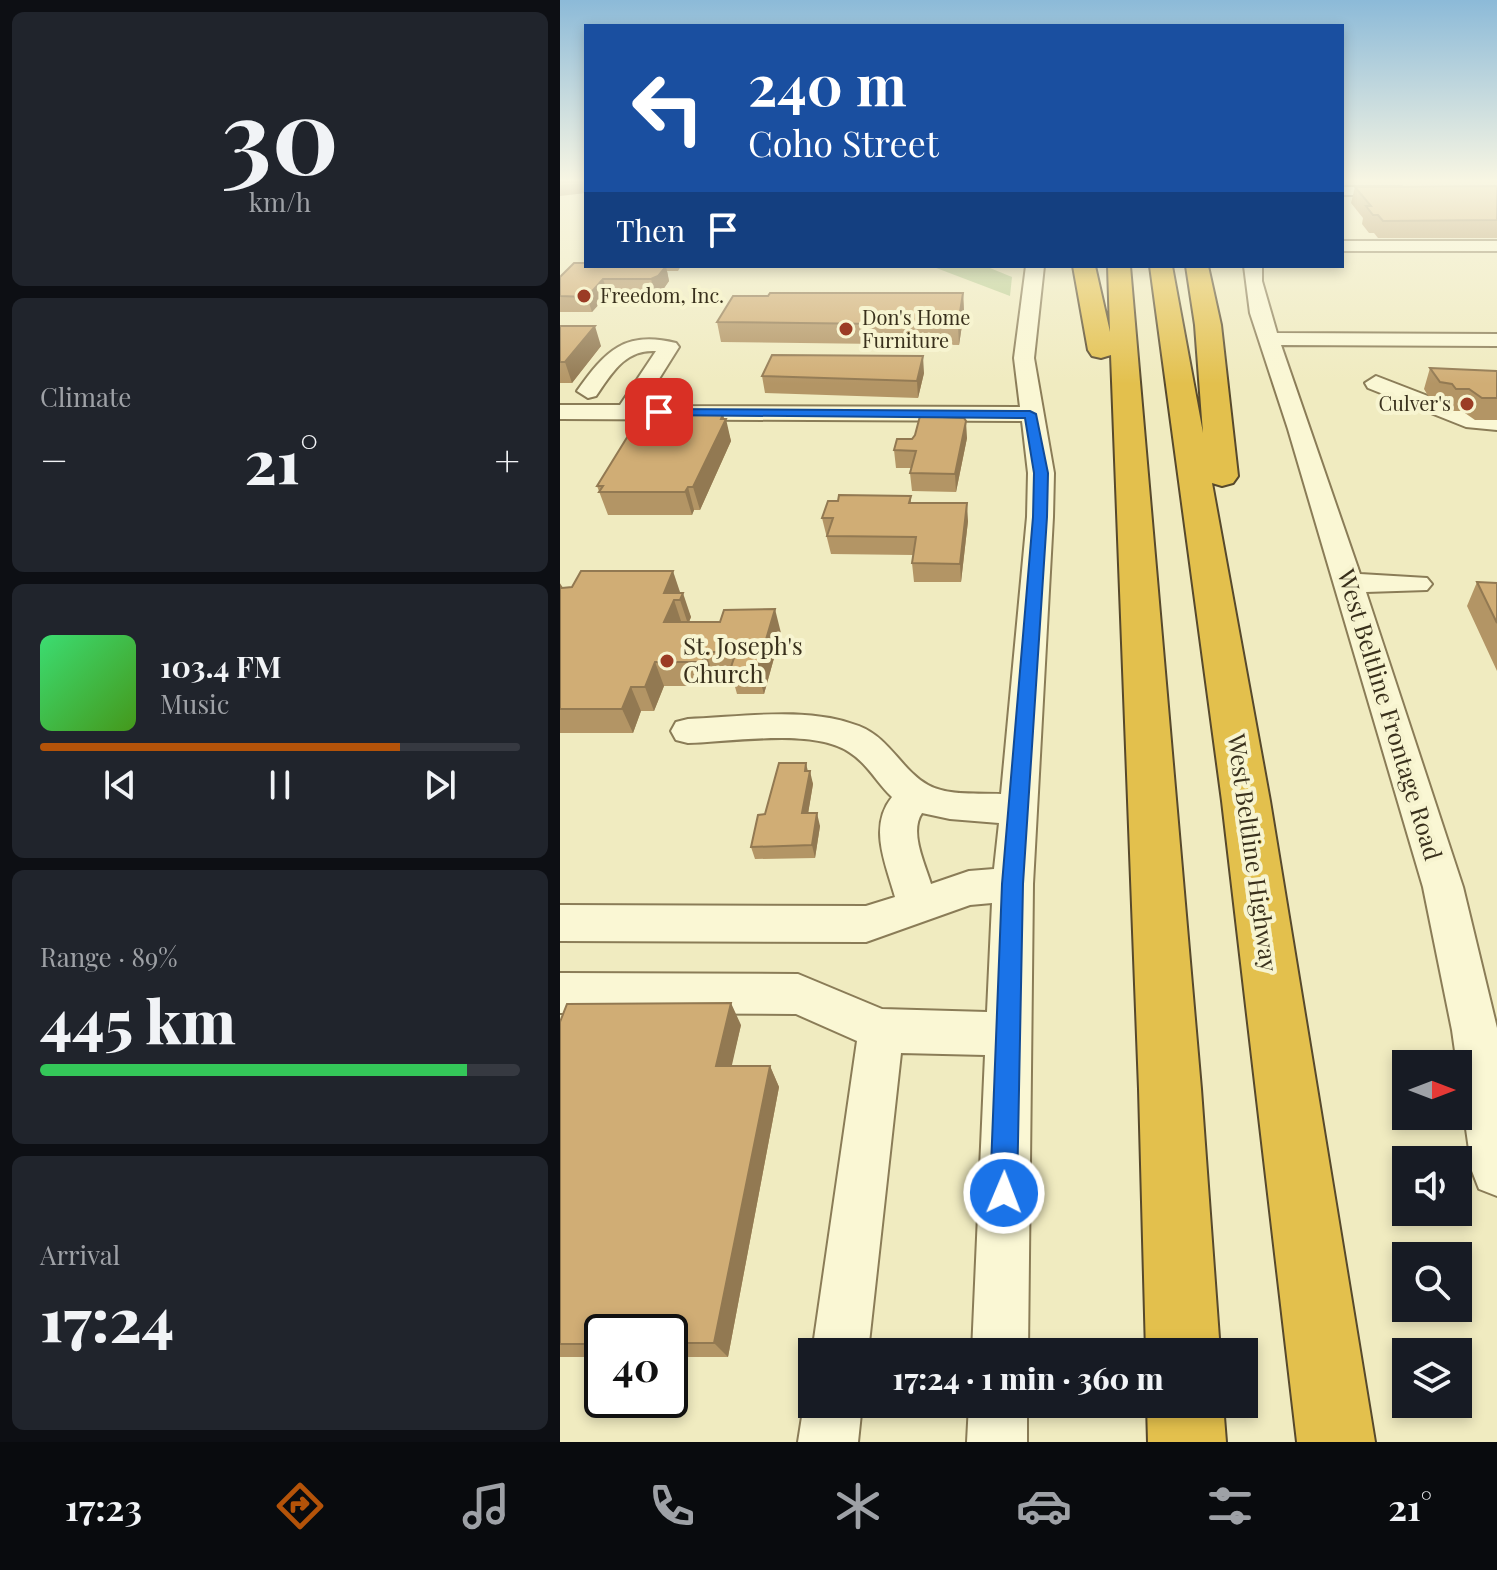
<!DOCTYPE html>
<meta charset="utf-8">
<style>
body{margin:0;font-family:"Playfair Display",serif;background:#20242c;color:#f1f3f6;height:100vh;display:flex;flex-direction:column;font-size:30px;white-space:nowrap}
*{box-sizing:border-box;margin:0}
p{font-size:26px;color:#9ea1a6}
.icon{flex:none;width:44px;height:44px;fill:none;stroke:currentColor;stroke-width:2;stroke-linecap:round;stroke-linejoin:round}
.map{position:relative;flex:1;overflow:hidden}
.side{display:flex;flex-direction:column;gap:12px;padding:12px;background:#0d0f14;width:560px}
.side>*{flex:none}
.hud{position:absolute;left:24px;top:24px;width:760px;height:244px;border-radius:0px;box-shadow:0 4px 12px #0003;background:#1a4fa0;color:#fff;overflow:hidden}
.needle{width:52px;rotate:90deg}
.controls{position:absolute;left:832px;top:1050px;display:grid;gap:16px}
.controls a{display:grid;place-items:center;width:80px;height:80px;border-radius:0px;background:#171b24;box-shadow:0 4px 12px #0003;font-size:40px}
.speed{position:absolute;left:24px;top:1314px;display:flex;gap:16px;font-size:40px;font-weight:700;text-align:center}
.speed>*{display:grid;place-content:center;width:104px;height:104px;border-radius:50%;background:#171b24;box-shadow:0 4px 12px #0003;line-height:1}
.speed .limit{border:4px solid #111;border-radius:12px;background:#fff;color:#111}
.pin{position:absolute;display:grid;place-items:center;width:68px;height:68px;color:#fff;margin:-34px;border-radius:16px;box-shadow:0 4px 12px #0006}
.me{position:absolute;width:88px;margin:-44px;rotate:1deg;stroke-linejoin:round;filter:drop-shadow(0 0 6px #0008)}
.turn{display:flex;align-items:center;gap:28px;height:168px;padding:0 32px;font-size:36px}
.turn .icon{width:104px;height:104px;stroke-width:2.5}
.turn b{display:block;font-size:56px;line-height:68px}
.then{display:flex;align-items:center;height:76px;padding:0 32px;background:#0003;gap:16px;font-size:30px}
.big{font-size:60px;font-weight:800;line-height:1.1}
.side .tile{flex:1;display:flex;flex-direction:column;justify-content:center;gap:12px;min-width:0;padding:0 28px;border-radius:12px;background:#20242c}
.side .dial{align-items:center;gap:0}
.dial b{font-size:104px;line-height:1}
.song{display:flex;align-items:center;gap:24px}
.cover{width:96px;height:96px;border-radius:12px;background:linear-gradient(135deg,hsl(140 70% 55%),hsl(100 70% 35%))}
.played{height:8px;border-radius:4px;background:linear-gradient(90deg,#b45309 75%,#363941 75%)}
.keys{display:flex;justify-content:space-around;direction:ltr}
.heat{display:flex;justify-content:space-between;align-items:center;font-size:44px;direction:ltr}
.charge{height:12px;border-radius:6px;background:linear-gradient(90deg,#34c759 89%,#363941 0)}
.trip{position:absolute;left:238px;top:1338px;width:460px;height:80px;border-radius:0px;background:#171b24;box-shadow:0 4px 12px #0003;font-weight:800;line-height:80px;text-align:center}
.tab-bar{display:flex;height:128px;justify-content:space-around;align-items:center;background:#090b0e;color:#9ea1a6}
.tab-bar .icon{width:56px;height:56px}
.tab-bar .selected{color:#b45309}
.tab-bar b{font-size:36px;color:#f1f3f6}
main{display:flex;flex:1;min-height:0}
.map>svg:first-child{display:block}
</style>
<main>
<section class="side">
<div class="tile dial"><b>30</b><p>km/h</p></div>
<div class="tile"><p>Climate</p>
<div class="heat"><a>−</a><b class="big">21°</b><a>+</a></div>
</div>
<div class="tile">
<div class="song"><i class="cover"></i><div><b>103.4 FM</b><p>Music</p></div></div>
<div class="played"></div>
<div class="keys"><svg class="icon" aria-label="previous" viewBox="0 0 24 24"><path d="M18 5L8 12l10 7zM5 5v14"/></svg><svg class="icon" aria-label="pause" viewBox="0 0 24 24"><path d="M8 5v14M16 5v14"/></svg><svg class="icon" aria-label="next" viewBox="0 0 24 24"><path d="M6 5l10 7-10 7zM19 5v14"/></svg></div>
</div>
<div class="tile"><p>Range · 89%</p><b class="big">445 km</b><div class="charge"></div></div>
<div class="tile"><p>Arrival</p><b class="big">17:24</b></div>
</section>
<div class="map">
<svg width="937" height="1442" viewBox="0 0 937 1442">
<rect width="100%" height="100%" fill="#f0ebc0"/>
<path fill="#bcce94" d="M371 266H425L452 277 450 296Z"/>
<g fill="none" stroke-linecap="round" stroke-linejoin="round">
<g stroke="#8a7c57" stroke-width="4">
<path id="minor" d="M782 187H841L848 191 841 195H782Z
M782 241H937V251H782Z
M466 266H484L474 358 494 473 493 517 473 884 468 1352H412L425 1055 341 1053 308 1352 252 1353 297 1041 236 1014 0 1013V973L238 974 322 1009 427 1012 432 903 410 905 306 942 0 941V905L306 906 335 897C326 864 308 827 332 797 317 783 307 763 289 752 254 728 170 742 128 743L116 740 111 731 116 722 128 719C183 717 246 706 299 726 330 738 341 770 368 785 388 796 419 793 441 794L467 517 468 473 462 421 0 419V405H60L96 351C65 349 52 373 36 396L28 398 17 391C45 351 65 330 116 343L119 347 82 406 460 407 454 358ZM362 813 390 819 439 823 434 869 409 871 371 884C365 864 349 832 362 813Z
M684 266H702V281L717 333 937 334V346L721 345 800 574 867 578 872 584 867 590 806 592 903 887 937 1028V1196L919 1189 912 1171 892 1030 863 887 728 429 690 313Z
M816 376 917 415 937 416V430L906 427 808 388 805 383Z
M252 1384V1404H302L298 1442H238L244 1404Z
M409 1404H467V1442H407Z"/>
</g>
<g stroke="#57492c" stroke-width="4">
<path id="highway" d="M513 266H535L550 332 548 266H570L641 1089 660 1352H586L579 1089 551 355 541 358 532 356 528 350Z
M590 266H612L643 433 635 325 626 266H648L661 325 678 476 673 483 662 486 652 483 710 801 815 1442H737L662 801Z
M587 1404H663L666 1442H588Z"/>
</g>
<use href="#minor" fill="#faf7d4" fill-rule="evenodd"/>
<use href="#highway" fill="#e3c04d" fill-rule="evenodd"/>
</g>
<path fill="#b39565" d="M937 186V238H818L814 233H809L802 224 803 218 791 203 795 187Z
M26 266H121L118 271H107L109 281 102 291 95 294H48L32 312H0V277Z
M403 293 404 312 399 345 161 342 157 322 208 296Z
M0 326 41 346 12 383H0Z
M870 368 937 371V420H915L902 411H889L885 405 873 404 864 389Z
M364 373 358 398 205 393 202 376Z
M163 414 171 441 140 510H134L132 515H48L37 486Z
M407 438 396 492 352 491 350 473 351 468H336L334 450Z
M351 496V503L408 521 401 582H354L352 563 353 555 271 554 262 518 278 501Z
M917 582 937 583V671L907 606Z
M0 585 2 588 120 593 131 617 129 622 221 633 204 694H177L172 676H153L150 686H104L94 711H81L73 733H0Z
M248 771 253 784 248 813 260 826 255 858 195 859 191 847 205 814Z
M0 1022 181 1025 171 1066H210L219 1087 168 1357H110V1332H42V1357H0Z"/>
<path fill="#927952" d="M26 184V193L0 196V186Z
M106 266 109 281 102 291 95 294 91 279Z
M43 279 48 294 32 312 27 297Z
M403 293 404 312 399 345 398 325Z
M35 326 41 346 12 383 5 362Z
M363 356 364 373 358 398 357 381Z
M163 414 164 421 166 419 171 441 140 510 133 487Z
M406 421 407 438 396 492 395 474Z
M128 487 134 510 132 515 125 492Z
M407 503 408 521 401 582 400 564Z
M113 571 121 595 114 600 122 624 104 622V593Z
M123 593 131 617 128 624 120 600Z
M215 609 221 633 204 694 197 670Z
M146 652 153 676 150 686 142 662Z
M95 662 104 686 94 711 85 687Z
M71 687 81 711 73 733 62 709Z
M246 763 249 776 250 771 253 784 246 826 242 813Z
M257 813 260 826 255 858 252 845Z
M171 1003 181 1025 167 1087 156 1066Z
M210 1066 219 1087 168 1357 154 1343Z"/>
<path fill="#d0ad75" stroke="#927952" stroke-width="2" d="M0 182H26V184L0 186Z
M937 186V220L823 221 818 215H813L806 206H811L795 187Z
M14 263H26V266H106L98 276 91 279H43L27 297 0 296V277Z
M210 293H403L398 325 157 322 173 296H208Z
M0 326H35L5 362H0Z
M212 355 363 356 357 381 202 376Z
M870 368 937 371V398H922L909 389H896L892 384 880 382Z
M87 413H156L163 414 161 419H166L133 487H128L125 492H39L43 486H37L79 418H84Z
M360 416 404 418 406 421 395 474 350 473 356 451 334 450 337 439H352L355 435Z
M279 495 351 496 349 503H407L400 564 352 563 356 537 267 536 273 518H262L268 501H278Z
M21 571H113L104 593H123L120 600H114L104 622H160L164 610 215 609 197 670H170L176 652H146L142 662H95L85 687H71L62 709H0V585L2 588 12 587Z
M917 582 937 583V623Z
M219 763H246L245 771H250L242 813H257L252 845 191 847 198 815 205 814Z
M171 1003 156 1066H210L154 1343H110V1332H42V1344H0V1022L7 1004Z"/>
<linearGradient id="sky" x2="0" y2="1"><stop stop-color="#8cbad8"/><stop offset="0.47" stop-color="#f8f6e3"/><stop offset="1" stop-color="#f8f6e3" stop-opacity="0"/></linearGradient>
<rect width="937" height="384" fill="url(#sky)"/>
<path fill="#1a73e8" stroke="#114b97" stroke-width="2" d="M99 409 470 411 476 414 488 473 487 517 463 884 457 1193 453 1202 444 1206 434 1202 430 1193 442 884 473 517 474 473 465 418 95 415V410Z"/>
<g fill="#9b3c25" stroke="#f7f4d0" stroke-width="3">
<circle cx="24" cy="296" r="8"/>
<circle cx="286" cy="329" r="8"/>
<circle cx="907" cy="404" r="8"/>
<circle cx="107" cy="661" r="8"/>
</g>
<g text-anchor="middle" stroke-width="8" stroke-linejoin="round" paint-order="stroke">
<g font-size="20" fill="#39301c" stroke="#f7f4d0" text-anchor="start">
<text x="40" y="303">Freedom, Inc.</text>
<text x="302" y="325">Don's Home<tspan x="302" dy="23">Furniture</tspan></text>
<text x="891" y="411" text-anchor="end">Culver's</text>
</g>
<g font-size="24" fill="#39301c" stroke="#f7f4d0" text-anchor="start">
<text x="123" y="655">St. Joseph's<tspan x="123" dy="28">Church</tspan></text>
</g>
<g font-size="24" fill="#39301c" stroke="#f7f4d0">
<text transform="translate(829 715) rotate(73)" y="8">West Beltline Frontage Road</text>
<text transform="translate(692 853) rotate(82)" y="8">West Beltline Highway</text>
</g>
</g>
</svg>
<div class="controls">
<a><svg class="needle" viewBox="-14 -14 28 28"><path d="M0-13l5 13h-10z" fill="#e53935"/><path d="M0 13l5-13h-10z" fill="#9ea1a6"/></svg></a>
<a><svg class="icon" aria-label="sound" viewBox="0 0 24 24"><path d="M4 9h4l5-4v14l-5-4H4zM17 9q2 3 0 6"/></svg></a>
<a><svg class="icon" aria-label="search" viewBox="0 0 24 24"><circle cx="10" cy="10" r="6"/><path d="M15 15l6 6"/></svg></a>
<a><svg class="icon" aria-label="layers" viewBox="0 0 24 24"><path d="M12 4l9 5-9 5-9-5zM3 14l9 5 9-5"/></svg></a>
</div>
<div class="speed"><div class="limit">40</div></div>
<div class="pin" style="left:99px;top:412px;background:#d93025"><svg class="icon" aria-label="arrive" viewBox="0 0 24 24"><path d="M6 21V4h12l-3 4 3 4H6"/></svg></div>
<svg class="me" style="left:444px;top:1193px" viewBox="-20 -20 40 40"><circle r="17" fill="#1a73e8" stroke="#fff" stroke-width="3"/><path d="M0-11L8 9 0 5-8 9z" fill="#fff"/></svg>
<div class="trip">17:24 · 1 min · 360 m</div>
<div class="hud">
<div class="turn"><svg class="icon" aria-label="left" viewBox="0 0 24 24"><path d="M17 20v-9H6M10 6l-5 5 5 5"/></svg><div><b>240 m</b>Coho Street</div></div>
<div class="then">Then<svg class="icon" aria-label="arrive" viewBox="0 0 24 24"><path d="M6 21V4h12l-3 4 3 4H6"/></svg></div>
</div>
</div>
</main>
<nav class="tab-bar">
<b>17:23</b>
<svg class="icon selected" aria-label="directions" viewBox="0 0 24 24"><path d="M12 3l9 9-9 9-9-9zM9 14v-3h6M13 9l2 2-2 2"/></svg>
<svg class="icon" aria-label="music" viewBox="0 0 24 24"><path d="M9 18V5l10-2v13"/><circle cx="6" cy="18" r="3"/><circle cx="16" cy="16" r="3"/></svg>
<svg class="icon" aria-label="phone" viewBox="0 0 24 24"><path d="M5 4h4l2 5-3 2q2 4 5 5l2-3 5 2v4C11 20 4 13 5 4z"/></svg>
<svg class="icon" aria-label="climate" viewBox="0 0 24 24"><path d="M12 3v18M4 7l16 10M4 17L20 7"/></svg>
<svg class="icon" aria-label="car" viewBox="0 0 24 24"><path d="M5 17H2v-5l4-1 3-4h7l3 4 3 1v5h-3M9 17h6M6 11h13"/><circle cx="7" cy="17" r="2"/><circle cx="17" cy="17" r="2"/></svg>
<svg class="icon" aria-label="filters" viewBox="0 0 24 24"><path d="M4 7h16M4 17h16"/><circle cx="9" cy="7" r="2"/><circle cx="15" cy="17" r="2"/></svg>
<b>21°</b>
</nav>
